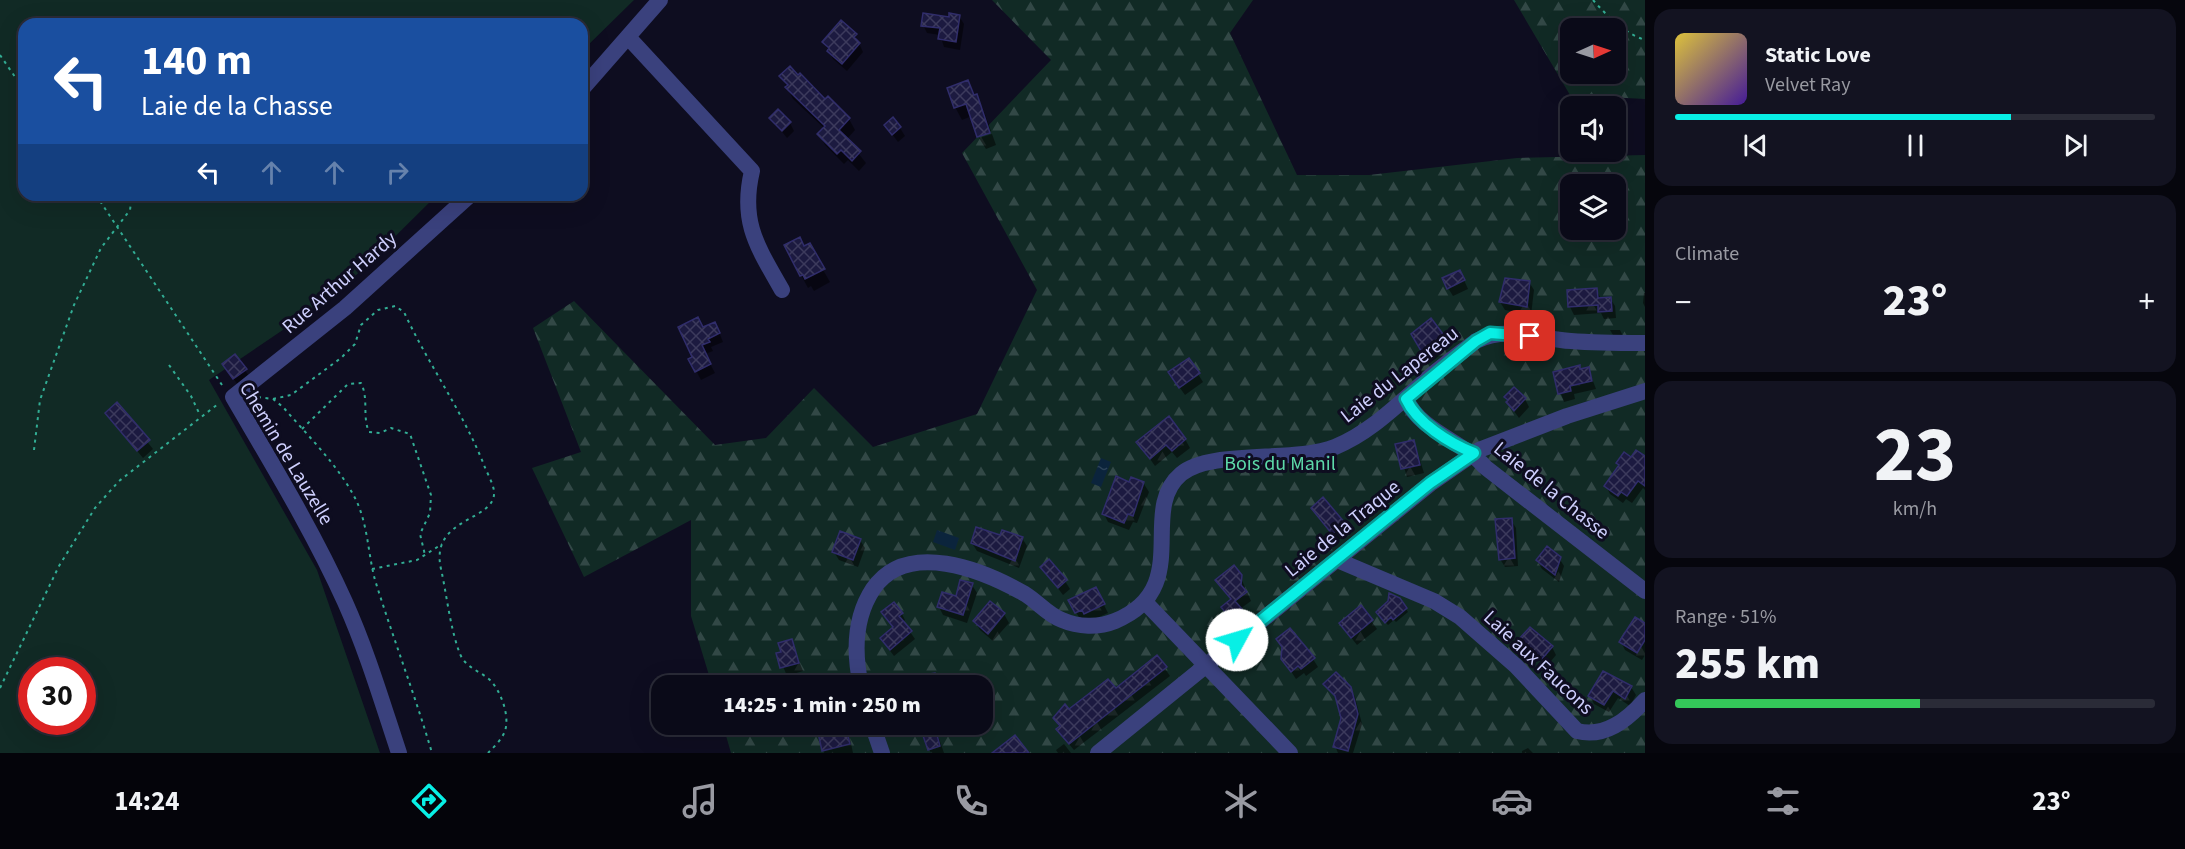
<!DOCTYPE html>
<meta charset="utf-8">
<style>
body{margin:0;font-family:"Source Sans 3",sans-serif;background:#131321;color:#f1f3f6;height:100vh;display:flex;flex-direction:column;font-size:22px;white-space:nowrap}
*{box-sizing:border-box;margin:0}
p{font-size:20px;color:#999aa2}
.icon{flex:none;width:33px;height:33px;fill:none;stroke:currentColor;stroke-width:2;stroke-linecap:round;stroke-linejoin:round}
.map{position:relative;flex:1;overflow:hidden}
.side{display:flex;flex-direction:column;gap:9px;padding:9px;background:#06060d;width:540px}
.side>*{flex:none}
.banner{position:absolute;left:18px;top:18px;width:570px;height:183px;border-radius:18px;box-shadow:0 6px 24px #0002,0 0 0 2px #2a2b37;background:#1a4fa0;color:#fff;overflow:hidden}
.needle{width:39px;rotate:87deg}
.tools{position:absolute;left:1560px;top:18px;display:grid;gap:12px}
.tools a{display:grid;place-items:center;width:66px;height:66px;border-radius:12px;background:#0a0a18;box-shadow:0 6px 24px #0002,0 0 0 2px #2a2b37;font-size:30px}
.speed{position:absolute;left:18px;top:657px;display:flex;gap:12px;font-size:30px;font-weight:700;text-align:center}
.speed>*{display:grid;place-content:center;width:78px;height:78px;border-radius:50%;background:#0a0a18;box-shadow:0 6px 24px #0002,0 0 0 2px #2a2b37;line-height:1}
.speed .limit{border:9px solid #d22;background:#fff;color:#111}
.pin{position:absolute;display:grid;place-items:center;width:51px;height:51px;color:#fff;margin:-26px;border-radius:12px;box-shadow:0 3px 9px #0006}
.me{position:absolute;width:66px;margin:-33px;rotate:51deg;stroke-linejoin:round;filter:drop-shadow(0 0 4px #0008)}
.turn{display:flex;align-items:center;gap:21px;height:126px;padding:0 24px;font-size:27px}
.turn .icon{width:78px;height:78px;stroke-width:2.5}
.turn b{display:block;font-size:42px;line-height:51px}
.lanes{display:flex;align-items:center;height:57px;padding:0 24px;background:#0003;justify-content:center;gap:30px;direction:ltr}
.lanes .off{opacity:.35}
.big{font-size:45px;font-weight:800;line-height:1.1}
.side .tile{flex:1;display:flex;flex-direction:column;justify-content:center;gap:9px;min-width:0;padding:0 21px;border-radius:18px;background:#131321}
.side .dial{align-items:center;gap:0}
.dial b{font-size:78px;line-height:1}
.song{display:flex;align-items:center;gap:18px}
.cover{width:72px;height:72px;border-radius:9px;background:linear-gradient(135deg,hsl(50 70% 55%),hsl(260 70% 35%))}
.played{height:6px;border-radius:3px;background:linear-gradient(90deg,#08efe5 70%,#2a2b37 70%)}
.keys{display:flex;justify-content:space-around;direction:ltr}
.heat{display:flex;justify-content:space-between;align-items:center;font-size:33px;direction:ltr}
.charge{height:9px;border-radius:4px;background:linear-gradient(90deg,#34c759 51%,#2a2b37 0)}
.trip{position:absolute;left:651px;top:675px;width:342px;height:60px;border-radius:18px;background:#0a0a18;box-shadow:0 6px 24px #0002,0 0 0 2px #2a2b37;font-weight:800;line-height:60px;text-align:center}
.dock{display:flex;height:96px;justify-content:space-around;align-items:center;background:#04040a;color:#999aa2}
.dock .icon{width:42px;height:42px}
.dock .selected{color:#08efe5}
.dock b{font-size:27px;color:#f1f3f6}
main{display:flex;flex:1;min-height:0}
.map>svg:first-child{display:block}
</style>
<main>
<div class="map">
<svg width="1645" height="753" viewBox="0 0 1645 753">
<defs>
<pattern id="forest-firs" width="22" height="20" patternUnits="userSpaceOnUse" patternTransform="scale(1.5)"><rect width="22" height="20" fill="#112a25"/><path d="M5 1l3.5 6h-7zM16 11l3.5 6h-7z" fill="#324846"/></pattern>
<pattern id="water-ripples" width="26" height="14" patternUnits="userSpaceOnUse" patternTransform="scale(1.5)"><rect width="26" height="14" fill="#0b243c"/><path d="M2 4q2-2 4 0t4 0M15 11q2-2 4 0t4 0" fill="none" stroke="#2d4359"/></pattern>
<pattern id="building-cross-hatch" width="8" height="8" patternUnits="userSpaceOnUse" patternTransform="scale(1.5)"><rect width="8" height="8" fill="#1c1a40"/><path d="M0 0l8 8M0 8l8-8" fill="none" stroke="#3c3a5c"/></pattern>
</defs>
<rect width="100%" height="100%" fill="#0e0d20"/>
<path fill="#112a25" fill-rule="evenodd" d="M0 0H634L582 51V24H24V195H437L339 292 209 380 317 570 380 753H0ZM32 670H82V722H32Z"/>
<path fill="url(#forest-firs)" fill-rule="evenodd" d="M992 0H1253L1230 33 1297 175H1369L1517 158 1645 155V753H731L723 725 982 724V686L712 685 691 616V520L584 577 532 468 581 452 533 328 574 301 715 445 766 438 814 388 873 447 977 414 1037 290 962 153 1051 60ZM1570 184H1616V230H1570Z
M1514 0H1645V99L1570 95ZM1570 28H1616V74H1570Z"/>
<path fill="url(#water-ripples)" d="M1101 458 1111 462 1101 487 1091 483Z
M937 530 959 538 955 550 933 542Z"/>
<path fill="#0007" d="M959 16 964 24 960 50 944 47 940 35 927 33 923 25Z
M855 35 863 52 847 71 833 59 824 42Z
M781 76 849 119 855 130 847 139 866 163 859 171 848 160 844 164 825 145 819 134 824 128 793 99Z
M968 82 983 109 991 131 979 135 972 116 962 120 955 107Z
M771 118 790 123 794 131 787 138Z
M886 126 900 128 905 136 898 142Z
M992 134 996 145 986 149 979 138Z
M809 245 830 282 814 291 811 286 808 288 801 275 804 247Z
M1464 280 1468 289 1453 296 1448 288Z
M1529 282 1534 290 1531 315 1505 310 1500 302Z
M1596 289 1601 299 1610 298 1615 306 1616 318 1604 319 1601 313 1574 315 1570 307Z
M1644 293H1645V307L1643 303Z
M1430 320 1447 343 1441 347 1444 352 1430 363 1413 334Z
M703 329 719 332 723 342 711 347 713 351 705 354 715 373 701 380 690 359 694 357Z
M1610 330H1620L1623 336 1613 335Z
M1579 367 1581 370 1588 368 1596 389 1574 394 1575 399 1564 402 1554 373Z
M245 370 250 378 239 386 228 372Z
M1198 374 1203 382 1185 395 1175 381Z
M1525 399 1529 407 1519 418 1508 403Z
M117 404 153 449 143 458 106 413Z
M1185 439 1190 448 1177 458 1172 452 1155 466 1138 442Z
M1414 441 1424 473 1407 477 1397 445Z
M1645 458V490L1643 488 1632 503 1626 499 1623 503 1610 494 1606 486 1619 467 1617 463Z
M1132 479 1144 484 1149 492 1137 523 1133 522 1129 530 1108 522 1104 514Z
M1312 508 1343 524 1348 532 1337 541Z
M1511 520 1516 528 1518 566 1505 567 1500 559Z
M1001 537 1022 538 1027 546 1019 568 977 551 972 543Z
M860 540 865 548 858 567 839 560 834 552Z
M1559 558 1564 566 1559 582 1542 569 1537 561Z
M1042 567 1065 581 1070 589 1063 595Z
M1240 576 1251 601 1240 609 1245 618 1236 626 1223 607 1232 600 1222 588Z
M972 585 977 593 967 623 943 615 939 607 957 598Z
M1100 597 1108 613 1090 621H1081L1076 612Z
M990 603 1004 614 1009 623 993 641 980 630 975 621Z
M1361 607 1377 629 1357 645 1346 631Z
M1406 609 1408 612 1396 622 1394 620 1388 625 1380 616Z
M902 614 905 620 903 622 915 639 894 656 881 639 894 628 887 619Z
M1645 625V655L1642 660 1625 650 1621 642Z
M1521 639 1552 647 1556 655 1547 666 1526 648Z
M791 641 803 671 787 676 778 654 783 653Z
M1157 657 1170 676 1074 750 1063 737 1055 718 1116 690Z
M1283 659H1313L1318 667 1306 676 1304 673 1296 679Z
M934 675 940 686H908V679Z
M823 682 825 686H805Z
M1325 684 1350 688 1355 697 1362 724 1353 753H1338L1335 746 1343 718 1338 700Z
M1631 687 1636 695 1630 706 1618 698 1609 712 1594 704 1590 696Z
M829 724H847L853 753H824L818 729 830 727Z
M933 725 937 733 944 753H931L929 749Z
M1064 744 1071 753H1058L1056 750Z
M1528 748 1533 753H1522V751Z"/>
<path fill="url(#building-cross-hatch)" stroke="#302d6b" stroke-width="1.5" d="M923 13 949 17V13L960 15 956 42 938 39 940 28 921 26Z
M841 20 857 34 854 37 860 43 842 64 827 51 829 48 822 42Z
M790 66 798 75 800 73 825 99 828 96 850 118 839 130 861 151 852 161 841 150 837 154 817 134 825 126 785 87 788 85 779 76Z
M968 80 974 95 977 94 990 133 977 137 966 104 954 108 947 88Z
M778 109 791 122 782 131 769 118Z
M893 117 901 127 892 135 884 125Z
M800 237 804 246 810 243 825 269 805 279 803 275 800 276 784 245Z
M1460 270 1465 280 1447 289 1442 278Z
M1505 278 1530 281 1527 307 1499 302Z
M1597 288 1598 298 1611 297 1612 311 1598 312V305L1568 307 1567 290Z
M698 317 703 327 715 322 720 333 708 339 710 342 702 345 711 364 695 372 688 359 692 357 678 327Z
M1431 318 1443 334 1437 339 1441 343 1424 356 1411 334Z
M235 354 247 369 233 379 222 364Z
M1189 358 1200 373 1179 388 1168 372Z
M1580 365V369L1589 367 1592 381 1570 386 1571 391 1558 394 1553 372Z
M1514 387 1526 398 1514 411 1506 402 1508 400 1504 397Z
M117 402 150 440 137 451 105 413Z
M1169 416 1186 439 1172 451 1166 445 1150 459 1136 442Z
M1414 440 1420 465 1401 469 1395 444Z
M1636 450 1645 456V486L1638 481 1627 496 1621 492 1618 496 1604 486 1619 465 1616 463 1624 452 1631 457Z
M1116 476 1129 482 1131 477 1144 482 1133 516 1128 514 1124 523 1102 514Z
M1323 497 1345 523 1332 534 1311 508Z
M1512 518 1515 558 1499 560 1495 519Z
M976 527 1000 535 1002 530 1023 537 1015 561 971 543Z
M840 531 861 539 853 560 832 552Z
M1547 546 1561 557 1555 575 1536 560Z
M1049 559 1067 580 1058 588 1040 567Z
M1234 565 1242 575 1241 585 1247 592 1235 601 1242 609 1230 618 1221 607 1231 599 1215 580Z
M960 580 973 583 963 615 937 607 942 592 956 596Z
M1096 587 1105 604 1084 614 1082 610 1075 613 1068 600Z
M1389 593 1400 598 1407 608 1393 620 1391 617 1385 623 1376 612 1388 601Z
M990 601 1005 613 988 634 973 621Z
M894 602 903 613 899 616 912 631 890 650 880 638 893 627 881 612Z
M1361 605 1373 620 1351 638 1339 623Z
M1635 617 1645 623V640L1637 653 1619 642Z
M1530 627 1553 646 1542 659 1519 639Z
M1290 628 1315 658 1301 669 1298 666 1291 672 1281 659 1282 647 1276 639Z
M792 639 799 663 780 668 776 653 781 652 778 643Z
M1157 655 1167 667 1069 744 1056 729 1060 726 1053 718 1065 704 1069 709 1108 679 1116 688Z
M1603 671 1632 686 1625 699 1613 691 1604 705 1588 696Z
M1336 672 1351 687 1358 714 1348 751 1333 747 1341 718 1335 696 1323 684Z
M935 673 937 684 897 686V679Z
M832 724H845L850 744 822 751 817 728Z
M919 724H934L940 746 928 750Z
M1015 735 1029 753H992Z"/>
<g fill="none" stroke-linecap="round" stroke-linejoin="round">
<path stroke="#32ad94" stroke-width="2" stroke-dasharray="3 4.5" stroke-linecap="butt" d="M1593 0C1608 17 1624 33 1645 40
M0 55 24 90
M96 195 222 385
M169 365 191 396 200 415
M258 397 273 399 283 407C308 436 339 466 356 500 368 525 368 554 375 580 393 638 415 695 432 753
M273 399 291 395 341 358 355 344 361 325 378 310 395 306 404 312C428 364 463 412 484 465 487 473 493 483 494 491 497 522 429 516 441 569 447 596 450 628 460 654 466 668 480 671 490 680 501 691 510 716 505 731 502 739 494 747 488 753
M302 429 348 384 361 383C369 399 362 416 369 432L380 433 391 428 410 434 431 495 430 513 420 534 425 555
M34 450 40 400 74 305 101 248 130 210 132 195
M372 569 417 560 442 544
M0 688 59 566 95 508 119 481 218 404"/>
<path stroke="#3a417d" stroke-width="16" d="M628 37 752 171C740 222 757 246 782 290
M582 89 660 0
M1406 399C1421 432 1463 441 1485 467L1645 591
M1337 560 1434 601 1460 617 1516 666 1577 731C1605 738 1627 720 1645 700
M1145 602 1290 753
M861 686C854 654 854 618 873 589 907 539 983 570 1025 594 1038 602 1048 615 1062 620 1078 627 1098 628 1115 621 1195 588 1137 511 1181 474 1210 449 1295 463 1335 447 1370 433 1398 404 1426 380 1442 366 1459 354 1476 341 1506 325 1538 339 1571 341 1595 343 1620 343 1645 343
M872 724 882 753
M399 753C382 702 367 651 345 602 313 531 272 464 233 397L345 308 470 195
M1098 753 1430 484 1479 450 1567 416 1645 391"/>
</g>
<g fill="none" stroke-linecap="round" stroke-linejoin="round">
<g stroke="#059b95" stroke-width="15">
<path id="route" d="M1237 640 1430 483 1474 453C1449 443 1417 423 1406 399L1476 341 1490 333 1530 336"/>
</g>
<use href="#route" stroke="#08efe5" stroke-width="10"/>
</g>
<g text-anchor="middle" stroke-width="6" stroke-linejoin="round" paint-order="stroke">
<g font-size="20" fill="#cecffd" stroke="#0e0d20">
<text transform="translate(339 282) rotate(-41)" y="7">Rue Arthur Hardy</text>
<text transform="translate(1399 374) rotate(-38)" y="7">Laie du Lapereau</text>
<text transform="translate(287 453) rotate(59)" y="7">Chemin de Lauzelle</text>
<text transform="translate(1552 490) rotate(39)" y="7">Laie de la Chasse</text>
<text transform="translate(1342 528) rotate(-39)" y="7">Laie de la Traque</text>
<text transform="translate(1539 662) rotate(43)" y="7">Laie aux Faucons</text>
</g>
<g font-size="20" fill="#5ddaa9" stroke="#0e0d20">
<text x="1280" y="470">Bois du Manil</text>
</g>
</g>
</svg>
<div class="tools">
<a><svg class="needle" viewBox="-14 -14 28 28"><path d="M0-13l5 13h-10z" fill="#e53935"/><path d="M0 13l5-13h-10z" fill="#999aa2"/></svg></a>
<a><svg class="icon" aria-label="sound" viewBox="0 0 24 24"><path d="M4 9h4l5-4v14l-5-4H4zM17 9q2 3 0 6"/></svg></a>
<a><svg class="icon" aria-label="layers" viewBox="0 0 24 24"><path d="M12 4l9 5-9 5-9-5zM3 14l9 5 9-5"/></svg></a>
</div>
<div class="speed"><div class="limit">30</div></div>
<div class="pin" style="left:1530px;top:336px;background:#d93025"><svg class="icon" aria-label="arrive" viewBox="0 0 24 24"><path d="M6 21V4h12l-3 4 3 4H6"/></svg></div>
<svg class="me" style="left:1237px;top:640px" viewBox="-20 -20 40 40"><circle r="19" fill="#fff"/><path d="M0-13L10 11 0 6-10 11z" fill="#08efe5"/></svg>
<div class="trip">14:25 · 1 min · 250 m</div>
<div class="banner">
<div class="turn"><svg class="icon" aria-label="left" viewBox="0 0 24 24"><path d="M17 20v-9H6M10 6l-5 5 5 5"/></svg><div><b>140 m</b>Laie de la Chasse</div></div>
<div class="lanes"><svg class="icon" aria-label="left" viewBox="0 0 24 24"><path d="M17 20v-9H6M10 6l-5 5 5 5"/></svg><svg class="icon off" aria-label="ahead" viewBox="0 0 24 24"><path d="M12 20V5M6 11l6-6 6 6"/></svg><svg class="icon off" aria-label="ahead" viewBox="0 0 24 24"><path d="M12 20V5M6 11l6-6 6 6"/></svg><svg class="icon off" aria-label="right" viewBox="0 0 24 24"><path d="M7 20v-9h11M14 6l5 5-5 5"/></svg></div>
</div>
</div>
<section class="side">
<div class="tile">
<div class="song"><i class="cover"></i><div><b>Static Love</b><p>Velvet Ray</p></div></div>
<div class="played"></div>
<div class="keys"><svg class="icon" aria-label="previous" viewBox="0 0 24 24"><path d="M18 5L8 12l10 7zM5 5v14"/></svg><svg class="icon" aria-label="pause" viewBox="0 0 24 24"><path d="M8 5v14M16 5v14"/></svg><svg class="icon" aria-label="next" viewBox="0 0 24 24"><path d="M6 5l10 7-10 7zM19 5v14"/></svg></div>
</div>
<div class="tile"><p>Climate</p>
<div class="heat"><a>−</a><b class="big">23°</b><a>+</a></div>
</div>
<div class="tile dial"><b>23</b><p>km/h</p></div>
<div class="tile"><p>Range · 51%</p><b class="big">255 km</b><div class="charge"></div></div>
</section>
</main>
<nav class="dock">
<b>14:24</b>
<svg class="icon selected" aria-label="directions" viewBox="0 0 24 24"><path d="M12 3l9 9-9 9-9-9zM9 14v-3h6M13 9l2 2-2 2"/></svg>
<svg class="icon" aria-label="music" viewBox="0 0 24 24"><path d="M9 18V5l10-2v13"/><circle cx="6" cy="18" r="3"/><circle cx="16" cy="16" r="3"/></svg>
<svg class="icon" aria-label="phone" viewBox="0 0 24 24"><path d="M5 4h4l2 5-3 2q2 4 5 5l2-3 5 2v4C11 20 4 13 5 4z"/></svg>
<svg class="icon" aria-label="climate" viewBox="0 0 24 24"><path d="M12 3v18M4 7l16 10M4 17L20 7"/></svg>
<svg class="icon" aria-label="car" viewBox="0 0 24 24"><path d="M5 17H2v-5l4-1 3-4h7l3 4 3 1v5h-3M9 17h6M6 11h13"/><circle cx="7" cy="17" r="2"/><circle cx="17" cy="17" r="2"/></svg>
<svg class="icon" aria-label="filters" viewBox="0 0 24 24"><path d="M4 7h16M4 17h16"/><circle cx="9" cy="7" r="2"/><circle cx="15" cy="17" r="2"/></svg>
<b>23°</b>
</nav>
